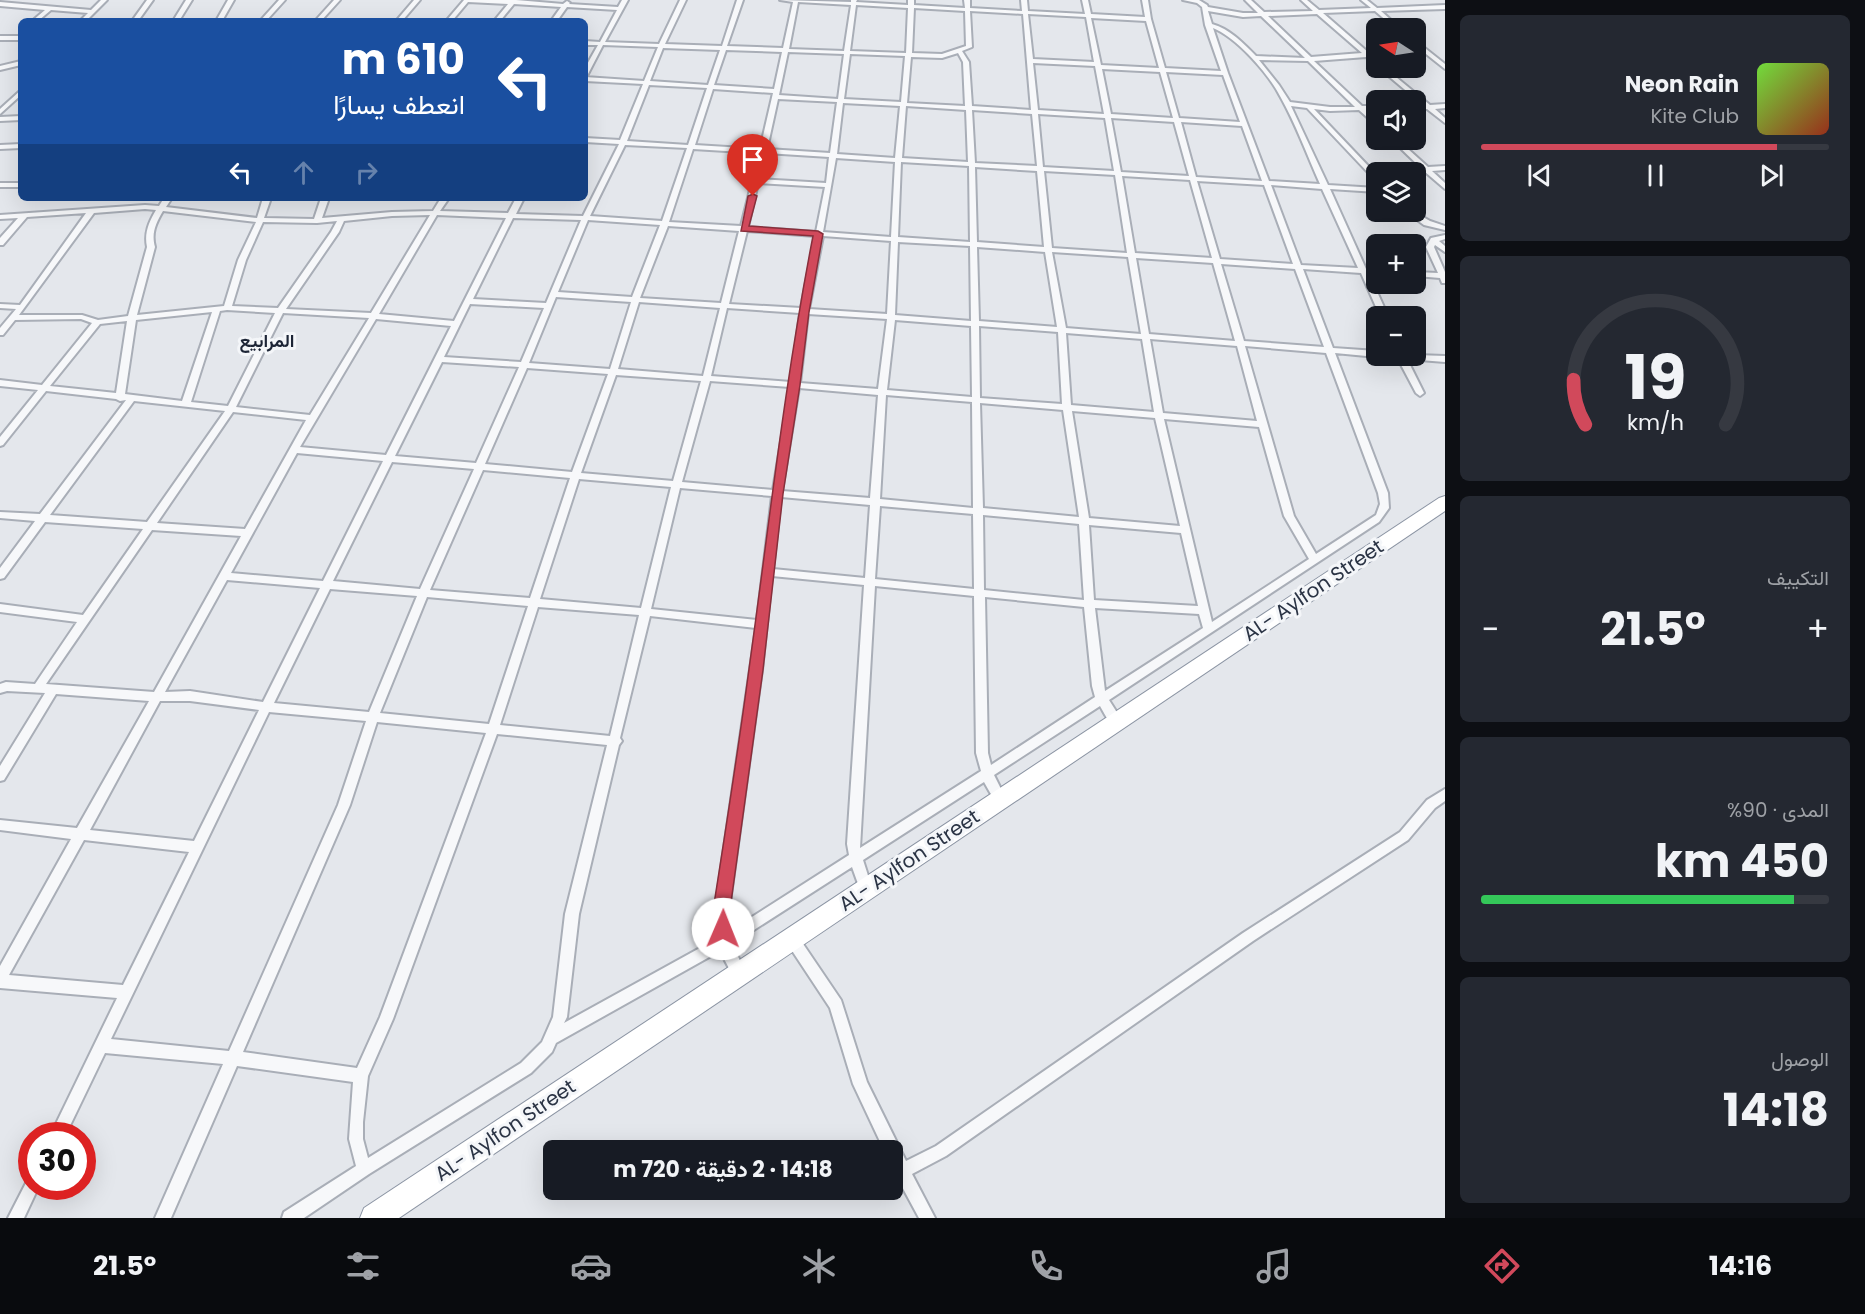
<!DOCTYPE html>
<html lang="ar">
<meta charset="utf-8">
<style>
body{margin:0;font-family:Poppins,Vazirmatn,sans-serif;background:#242831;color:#f1f3f6;direction:rtl;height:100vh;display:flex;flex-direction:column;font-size:22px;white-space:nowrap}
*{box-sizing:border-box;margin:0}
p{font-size:20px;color:#9ea1a6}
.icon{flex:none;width:33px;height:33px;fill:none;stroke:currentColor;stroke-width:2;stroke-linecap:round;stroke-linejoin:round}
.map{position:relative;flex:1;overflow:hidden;direction:ltr}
.sheet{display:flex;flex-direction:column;gap:15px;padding:15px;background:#0d0f14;width:420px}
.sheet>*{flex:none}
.guide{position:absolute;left:18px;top:18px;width:570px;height:183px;border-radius:9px;box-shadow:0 6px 24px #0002;direction:rtl;background:#1a4fa0;color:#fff;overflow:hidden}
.needle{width:39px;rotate:282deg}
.buttons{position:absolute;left:1366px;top:18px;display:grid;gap:12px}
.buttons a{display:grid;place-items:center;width:60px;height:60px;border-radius:9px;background:#171b24;box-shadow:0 6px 24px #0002;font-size:30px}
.speed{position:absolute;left:18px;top:1122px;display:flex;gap:12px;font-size:30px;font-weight:700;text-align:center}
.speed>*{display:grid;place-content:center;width:78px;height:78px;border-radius:50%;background:#171b24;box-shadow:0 6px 24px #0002;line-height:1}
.speed .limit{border:9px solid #d22;background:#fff;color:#111}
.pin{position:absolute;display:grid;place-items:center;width:51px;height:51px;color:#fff;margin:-62px -26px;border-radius:50% 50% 50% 0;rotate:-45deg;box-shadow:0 0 6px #0007}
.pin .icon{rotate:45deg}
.me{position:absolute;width:66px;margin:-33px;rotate:1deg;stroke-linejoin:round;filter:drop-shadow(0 0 4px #0008)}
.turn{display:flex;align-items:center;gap:21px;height:126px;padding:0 24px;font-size:27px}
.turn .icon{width:78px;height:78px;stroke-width:2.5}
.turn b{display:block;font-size:42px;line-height:51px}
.lanes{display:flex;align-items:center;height:57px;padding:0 24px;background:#0003;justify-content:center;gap:30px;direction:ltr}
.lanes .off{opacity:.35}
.big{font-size:45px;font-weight:700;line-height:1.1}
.sheet .tile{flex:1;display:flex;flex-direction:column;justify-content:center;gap:9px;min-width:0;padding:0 21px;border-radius:9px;background:#242831}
.sheet .dial{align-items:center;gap:0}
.dial svg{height:156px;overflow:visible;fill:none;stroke:#363941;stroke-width:7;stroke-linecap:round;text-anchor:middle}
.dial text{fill:#f1f3f6;stroke:none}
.song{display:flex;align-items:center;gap:18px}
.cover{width:72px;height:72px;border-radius:9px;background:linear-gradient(135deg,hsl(100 70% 55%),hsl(10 70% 35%))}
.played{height:6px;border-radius:3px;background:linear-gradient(90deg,#d1495b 85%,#363941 85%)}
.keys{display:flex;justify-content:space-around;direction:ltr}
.heat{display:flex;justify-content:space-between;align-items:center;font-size:33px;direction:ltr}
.charge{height:9px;border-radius:4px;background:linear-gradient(90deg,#34c759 90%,#363941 0)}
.trip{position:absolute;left:543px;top:1140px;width:360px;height:60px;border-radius:9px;background:#171b24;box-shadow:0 6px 24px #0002;font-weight:700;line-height:60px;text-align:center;direction:rtl}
.tabs{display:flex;height:96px;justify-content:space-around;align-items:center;background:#090b0e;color:#9ea1a6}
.tabs .icon{width:42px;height:42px}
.tabs .on{color:#d1495b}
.tabs b{font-size:27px;color:#f1f3f6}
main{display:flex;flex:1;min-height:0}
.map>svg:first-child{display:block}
</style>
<main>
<section class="sheet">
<div class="tile">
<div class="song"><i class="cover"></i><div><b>Neon Rain</b><p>Kite Club</p></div></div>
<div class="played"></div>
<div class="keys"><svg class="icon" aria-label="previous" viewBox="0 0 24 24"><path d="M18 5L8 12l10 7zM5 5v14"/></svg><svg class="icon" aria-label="pause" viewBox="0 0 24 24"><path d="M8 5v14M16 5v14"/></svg><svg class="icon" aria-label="next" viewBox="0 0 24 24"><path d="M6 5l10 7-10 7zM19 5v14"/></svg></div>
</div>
<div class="tile dial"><svg viewBox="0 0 100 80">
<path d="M14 69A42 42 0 1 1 86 69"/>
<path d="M14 69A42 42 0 0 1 8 46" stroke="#d1495b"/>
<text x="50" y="56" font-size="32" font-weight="700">19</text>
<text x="50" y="72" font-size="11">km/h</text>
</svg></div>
<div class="tile"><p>التكييف</p>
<div class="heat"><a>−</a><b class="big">21.5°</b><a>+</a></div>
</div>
<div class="tile"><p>المدى · 90%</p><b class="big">450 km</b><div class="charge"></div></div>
<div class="tile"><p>الوصول</p><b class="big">14:18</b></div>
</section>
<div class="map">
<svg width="1445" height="1218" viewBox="0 0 1445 1218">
<rect width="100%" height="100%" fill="#e4e7ec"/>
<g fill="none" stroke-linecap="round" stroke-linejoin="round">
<g stroke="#a9aeb7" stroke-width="4">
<path id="street" d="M101 0H107L86 21H80L88 13 51 10 38 21H32L45 10 0 6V2L91 10Z
M147 0H153L138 21H132Z
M186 0H192L179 21H173Z
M228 0H234L222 21H216Z
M279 0H285L266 21H260Z
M334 0H340L321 21H315Z
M414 0H420L402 21H396Z
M464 0H516L563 4 567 1 570 3 569 4 618 7 622 0H628L605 42 659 44 680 0H686L665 44 722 46 737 0H743L727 46 783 48 793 2 780 0 851 2V0H857L856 2 908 5V0H914V5L965 8 964 0H970V8L1022 11 1021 0H1027L1028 11 1085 14 1082 0H1088L1091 14 1145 17 1142 0H1148L1151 19 1165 68 1221 71 1205 25 1202 7 1197 3 1183 0H1199L1207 5 1208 7 1243 13H1258L1245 0H1251L1264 12 1313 11 1301 0H1307L1319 10 1371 8 1361 0H1367L1377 8 1445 5V9L1381 11 1400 28H1395L1375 11 1323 13 1369 53 1377 52V56H1373L1377 60V65L1366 57 1314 61 1362 106H1377V110H1366L1377 120V126L1359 110 1330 111 1314 109 1372 170 1420 167 1392 140H1398L1428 167 1445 166V170L1432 171 1445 183V189L1424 171 1377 172V181L1375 180 1307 108 1291 106 1328 185 1377 188V192L1330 189 1366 269 1377 270V274H1369L1388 316H1380L1361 273 1303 269 1333 348 1377 351V356H1380L1377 357 1335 353 1388 493 1389 508 1379 522 1109 700 1123 722 1121 725C1110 728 1105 714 1100 706L994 775 1006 799 1004 803 1000 804 996 803 984 782 863 860 872 888 871 892 866 894 861 892 852 867 732 944 746 973 744 978 739 980 734 978 720 951 556 1043 552 1052 531 1073 369 1174 304 1218H282L284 1212 356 1166 349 1139 353 1082 237 1066 171 1218H155L223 1064 105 1053 65 1136H50L117 998 0 988V966L71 839 0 830V820L77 828 149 701 56 694 4 780 0 781V766L45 693 7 691 0 693V684L6 682 35 684 77 622 0 612V604L83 615 143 529 45 522 4 578 0 579V568L35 521 0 518V512L40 514 126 400 120 401 116 399 46 391 3 445 0 446V437L38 390 0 386V380L42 385 92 323 81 319 15 320 3 335H0V328L16 309 0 308V304L20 305 86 213 27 217 3 245H0V238L18 218 0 219V215L145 205 159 206 164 198H172L166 207 257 218 263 198H271L264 218 314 219 321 198H329L322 218 392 212 433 211 441 198H449L440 211 508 213 516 198H524L516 214 583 216 619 144 585 142V138L620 140 643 84 585 81V77L644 81 658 47 603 45 588 74 585 76V68L598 45H585V41L600 42 617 10 567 7 557 21H551L561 7 514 4 500 21H494L508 4 468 2 452 21H446ZM798 2 851 5 844 51 789 49ZM856 5 908 8 906 53 850 51ZM914 8 965 11 966 46 942 54 912 53ZM970 11 1023 14 1031 110 972 106 969 62 962 51 972 47ZM1208 11 1243 17 1261 16 1305 58 1256 56C1243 43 1230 29 1212 24ZM1028 14 1086 17 1094 62 1033 59ZM1317 14 1362 53 1311 57 1268 16ZM1091 18 1146 21 1159 68 1101 65ZM1213 28C1237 38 1268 73 1280 96 1296 124 1307 155 1320 184L1269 181 1228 73ZM663 48 720 50 708 85 650 81ZM726 50 782 52 774 89 714 85ZM788 52 844 54 838 99 779 95ZM958 53 963 62 965 106 907 103 911 57 942 58ZM850 54 905 56 901 102 844 99ZM1259 60 1308 61 1355 107H1330L1290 102 1279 85ZM1033 63 1095 66 1104 114 1038 110ZM1102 69 1160 72 1173 118 1111 114ZM1166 72 1223 75 1240 122 1179 118ZM649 85 707 88 688 145 627 141ZM713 89 773 93 760 149 695 145ZM778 99 837 102 830 153 767 149ZM843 103 900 106 895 158 837 154ZM906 106 966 110 968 162 902 158ZM972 110 1032 114 1037 166 975 163ZM1038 114 1105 118 1114 171 1043 167ZM1111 118 1174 122 1189 176 1121 172ZM1181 122 1242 126 1262 181 1196 177ZM625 145 687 148 662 221 590 216ZM693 149 759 153 741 226 669 222ZM766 153 829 157 826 183 759 179ZM836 158 895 162 891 237 823 232ZM901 162 969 166 970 242 898 237ZM975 167 1037 171 1044 247 977 242ZM1044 171 1115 175 1127 253 1052 248ZM1122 176 1190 180 1212 258 1135 253ZM1197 181 1264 185 1293 264 1220 259ZM758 183 825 187 816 232 748 227ZM1271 185 1322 189 1358 268 1301 265ZM145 209 156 210C149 222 144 233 147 247L128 316 98 320 82 315H19L94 213ZM163 211 256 222 238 260 224 306 137 315 155 247C151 233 156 223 163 211ZM430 215 371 313 286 309 339 232 344 221 392 216ZM437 215 506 218 454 321 379 314ZM513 218 581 220 546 303 473 299ZM588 220 660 225 632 297 558 292ZM337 221 331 232 278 308 232 306 246 260 263 222 317 223ZM668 226 739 231 721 303 640 298ZM747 231 815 236 801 308 729 304ZM823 236 891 241 887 314 809 309ZM898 242 970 246 971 321 895 315ZM977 247 1045 252 1057 327 979 321ZM1052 252 1128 257 1141 334 1066 328ZM1136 258 1213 263 1235 341 1149 334ZM1221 264 1295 269 1324 347 1244 341ZM556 297 631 302 610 369 529 363ZM639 302 720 308 703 376 618 369ZM470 304 544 308 521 362 444 357ZM727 308 800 313 791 382 711 376ZM227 310 275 313 228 406 191 402 220 311ZM212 312 182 401 125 394 136 320ZM283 313 369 318 310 415 236 407ZM808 314 887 319 878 389 800 383ZM376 319 451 326 386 455 300 447ZM895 320 971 326 972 397 887 390ZM127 321 116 393 50 386 100 324ZM979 326 1058 332 1062 404 980 398ZM1066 333 1142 339 1154 412 1071 405ZM1150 339 1237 346 1257 421 1163 413ZM1245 346 1326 353 1378 493 1380 504 1376 515 1316 554 1294 516ZM442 362 519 367 476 463 395 456ZM527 368 608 374 572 472 485 464ZM616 375 701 381 673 481 581 473ZM710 381 790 387 773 490 682 482ZM799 388 878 395 870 498 782 491ZM886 395 972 402 973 508 880 499ZM134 401 225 411 147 522 50 515ZM980 403 1063 410 1079 517 983 508ZM1072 411 1155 418 1180 526 1089 518ZM233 412 306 420 245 529 157 523ZM1164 419 1259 427 1284 516 1309 559 1212 622ZM297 453 383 461 323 581 231 573ZM392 462 474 469 420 589 333 581ZM483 470 570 478 530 598 430 590ZM579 479 671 487 641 608 540 599ZM680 488 772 496 757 620 651 609ZM781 497 870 505 865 578 773 569ZM880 506 973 514 974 589 875 579ZM983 515 1079 524 1084 600 984 590ZM1089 525 1181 533 1198 606 1094 600ZM152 530 241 536 154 692 46 684ZM772 576 864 585 847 844 849 855 730 931 728 917 762 670ZM227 580 320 588 263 702 190 691 165 692ZM875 586 974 596 976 753 981 771 860 848ZM330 589 417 596 369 712 274 703ZM427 597 528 606 489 724 380 713ZM985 597 1084 607 1092 686 1095 697 991 765 988 753ZM538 607 639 615 610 736 500 725ZM1095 608 1199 614 1203 628 1105 691ZM650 616 756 628 714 917 718 938 564 1023 567 1017 579 914 619 745 622 741 620 738ZM160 701H190L259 710 194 841 90 830ZM269 712 366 721 338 805 229 1051 111 1039ZM377 722 486 733 380 1017 357 1068 243 1052 350 805ZM497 734 607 745 565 914 553 1017 542 1042 521 1063 368 1158 363 1139V1122L368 1076 393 1019ZM84 840 189 852 123 985 9 975Z
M0 36H21V40H0Z
M1416 41 1445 64V69L1416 46Z
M21 61V65L0 70V66Z
M1379 68H1385L1430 105 1445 104V108L1435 109 1445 118V123L1427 109H1416V105H1423Z
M21 90V95L0 114V109Z
M21 116V120L0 121V117Z
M21 144V148L0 149V145Z
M0 183H21V187H0Z
M1406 212H1414L1430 221 1445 226V230L1424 225Z
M1445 235V239L1439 241 1445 246V252L1435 245 1434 247 1445 272V283H1442L1440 278 1416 276V272L1438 273 1426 247 1431 238Z
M1416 355 1445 356V362L1407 359 1424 393 1420 396 1416 393 1398 359 1389 358 1388 356Z
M1445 789V801L1435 808 1408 840 1253 941 946 1156 912 1174 935 1218H919L892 1168V1150H884L853 1084 830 1008 787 943 785 939 787 935 792 933 797 935 841 1000 867 1082 906 1161 936 1146 1243 933 1400 832 1427 800Z
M32 1179V1186H39L24 1218H8L27 1181Z"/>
</g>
<g stroke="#8b94a3" stroke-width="2">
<path id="highway" d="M1445 496V511L399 1218H360L364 1208 1439 498Z"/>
</g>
<use href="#street" fill="#f7f8fa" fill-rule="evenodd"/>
<use href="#highway" fill="#fff" fill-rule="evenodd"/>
</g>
<path fill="#d1495b" stroke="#882f3b" stroke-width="1.5" d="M753 194 757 196 749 226 818 231 823 234 809 312 800 385 783 494 763 670 729 917 731 929 729 935 723 937 717 935 712 917C725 834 738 752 749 669 769 525 785 380 813 236L741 231 748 196Z"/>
<g text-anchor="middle" stroke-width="6" stroke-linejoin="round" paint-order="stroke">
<g font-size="18" font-weight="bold" fill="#1d2536" stroke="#f4f6f9">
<text x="267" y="347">المرابيع</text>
</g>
<g font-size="20" fill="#2b3445" stroke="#f4f6f9">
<text transform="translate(1313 590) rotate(-34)" y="7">AL- Aylfon Street</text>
<text transform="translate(909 860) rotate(-34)" y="7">AL- Aylfon Street</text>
<text transform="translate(505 1130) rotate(-34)" y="7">AL- Aylfon Street</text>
</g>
</g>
</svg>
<div class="buttons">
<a><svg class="needle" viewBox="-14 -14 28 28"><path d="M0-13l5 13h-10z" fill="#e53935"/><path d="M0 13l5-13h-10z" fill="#9ea1a6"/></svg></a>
<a><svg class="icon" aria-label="sound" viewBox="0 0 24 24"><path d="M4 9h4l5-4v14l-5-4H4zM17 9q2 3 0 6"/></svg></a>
<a><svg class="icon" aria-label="layers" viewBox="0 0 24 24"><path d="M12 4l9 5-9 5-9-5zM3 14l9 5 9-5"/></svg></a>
<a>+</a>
<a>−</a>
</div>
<div class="speed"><div class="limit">30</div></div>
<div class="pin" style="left:753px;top:196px;background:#d93025"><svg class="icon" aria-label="arrive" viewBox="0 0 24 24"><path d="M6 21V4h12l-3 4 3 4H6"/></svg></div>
<svg class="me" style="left:723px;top:929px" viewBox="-20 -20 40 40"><circle r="19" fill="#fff"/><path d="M0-13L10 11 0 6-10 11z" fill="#d1495b"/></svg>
<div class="trip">14:18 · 2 دقيقة · 720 m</div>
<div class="guide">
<div class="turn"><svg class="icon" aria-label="left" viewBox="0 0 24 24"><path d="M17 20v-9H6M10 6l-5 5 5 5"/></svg><div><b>610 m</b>انعطف يسارًا</div></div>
<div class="lanes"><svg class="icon" aria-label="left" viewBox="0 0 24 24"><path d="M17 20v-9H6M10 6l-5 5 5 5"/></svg><svg class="icon off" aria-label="ahead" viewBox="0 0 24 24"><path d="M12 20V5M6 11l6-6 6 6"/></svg><svg class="icon off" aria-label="right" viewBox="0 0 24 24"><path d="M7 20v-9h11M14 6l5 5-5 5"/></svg></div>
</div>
</div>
</main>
<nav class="tabs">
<b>14:16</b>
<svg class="icon on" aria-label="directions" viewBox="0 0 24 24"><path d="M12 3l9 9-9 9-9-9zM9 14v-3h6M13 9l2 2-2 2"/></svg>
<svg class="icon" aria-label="music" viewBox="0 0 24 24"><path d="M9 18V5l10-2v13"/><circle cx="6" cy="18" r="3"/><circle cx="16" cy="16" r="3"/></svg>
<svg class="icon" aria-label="phone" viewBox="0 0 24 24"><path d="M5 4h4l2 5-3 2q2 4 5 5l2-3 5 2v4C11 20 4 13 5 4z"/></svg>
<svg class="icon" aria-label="climate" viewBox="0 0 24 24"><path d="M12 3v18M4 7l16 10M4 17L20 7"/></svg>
<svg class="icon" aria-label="car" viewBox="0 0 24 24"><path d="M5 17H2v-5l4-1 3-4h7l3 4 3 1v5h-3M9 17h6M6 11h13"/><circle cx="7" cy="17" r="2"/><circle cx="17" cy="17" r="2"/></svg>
<svg class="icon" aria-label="filters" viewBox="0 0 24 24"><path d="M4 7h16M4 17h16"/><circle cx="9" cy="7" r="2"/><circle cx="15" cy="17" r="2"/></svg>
<b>21.5°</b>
</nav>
